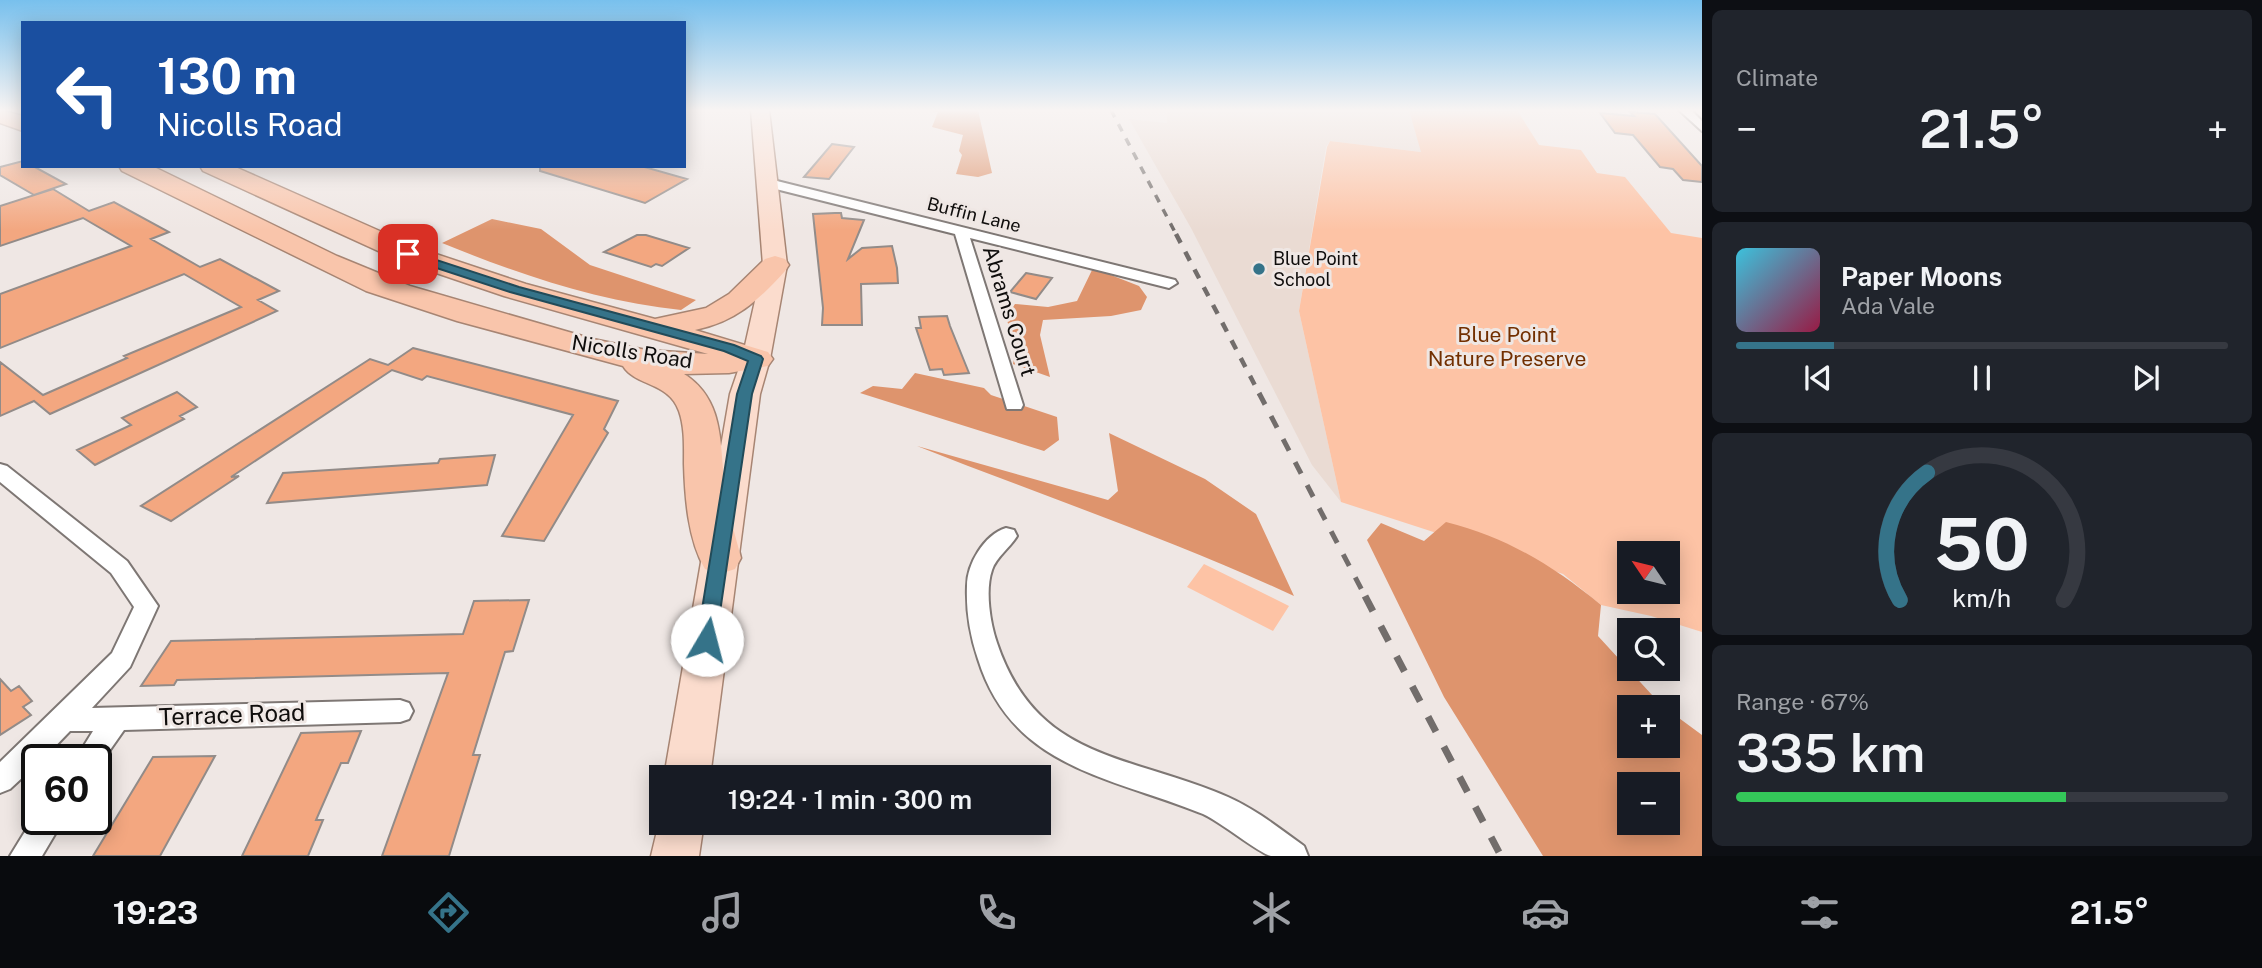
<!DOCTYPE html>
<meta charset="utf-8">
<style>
body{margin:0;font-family:"Public Sans",sans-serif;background:#20242c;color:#f1f3f6;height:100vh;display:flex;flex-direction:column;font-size:26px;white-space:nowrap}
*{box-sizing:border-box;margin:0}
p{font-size:23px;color:#9ea1a6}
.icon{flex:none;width:38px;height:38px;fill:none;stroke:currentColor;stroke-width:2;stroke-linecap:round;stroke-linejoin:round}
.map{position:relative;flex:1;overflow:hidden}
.side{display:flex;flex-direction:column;gap:10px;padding:10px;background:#0d0f14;width:560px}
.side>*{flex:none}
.top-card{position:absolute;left:21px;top:21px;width:665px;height:147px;border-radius:0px;box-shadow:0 4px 18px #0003;background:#1a4fa0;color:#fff;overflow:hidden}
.needle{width:46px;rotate:305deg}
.tools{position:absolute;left:1617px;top:541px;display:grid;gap:14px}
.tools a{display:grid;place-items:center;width:63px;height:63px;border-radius:0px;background:#171b24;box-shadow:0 4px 18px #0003;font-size:35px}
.speed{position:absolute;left:21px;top:744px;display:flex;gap:14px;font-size:35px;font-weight:700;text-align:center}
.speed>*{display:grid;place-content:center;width:91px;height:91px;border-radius:50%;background:#171b24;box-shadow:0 4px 18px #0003;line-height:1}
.speed .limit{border:4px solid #111;border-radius:10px;background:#fff;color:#111}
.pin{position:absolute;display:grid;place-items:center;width:60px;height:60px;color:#fff;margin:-30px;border-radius:14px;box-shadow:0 4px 10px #0006}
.me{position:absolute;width:77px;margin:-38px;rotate:8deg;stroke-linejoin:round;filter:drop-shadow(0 0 5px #0008)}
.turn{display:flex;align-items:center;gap:24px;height:147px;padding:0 21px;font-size:32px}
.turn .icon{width:91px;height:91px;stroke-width:2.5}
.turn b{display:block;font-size:49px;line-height:60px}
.big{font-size:52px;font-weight:600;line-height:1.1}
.side .tile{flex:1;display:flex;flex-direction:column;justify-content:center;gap:10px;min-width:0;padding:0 24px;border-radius:10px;background:#20242c}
.side .dial{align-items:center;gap:0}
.dial svg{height:182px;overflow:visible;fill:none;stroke:#363941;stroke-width:7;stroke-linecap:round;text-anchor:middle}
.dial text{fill:#f1f3f6;stroke:none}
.song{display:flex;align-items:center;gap:21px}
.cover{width:84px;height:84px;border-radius:10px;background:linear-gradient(135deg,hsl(190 70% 55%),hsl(340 70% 35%))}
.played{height:7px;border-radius:4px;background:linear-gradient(90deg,#357389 20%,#363941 20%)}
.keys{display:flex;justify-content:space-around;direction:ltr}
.heat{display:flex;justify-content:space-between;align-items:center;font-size:38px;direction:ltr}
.charge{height:10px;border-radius:5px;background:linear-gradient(90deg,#34c759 67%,#363941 0)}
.trip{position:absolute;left:649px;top:765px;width:402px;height:70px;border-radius:0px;background:#171b24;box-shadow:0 4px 18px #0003;font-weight:600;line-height:70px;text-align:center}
.menu{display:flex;height:112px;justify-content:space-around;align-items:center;background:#090b0e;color:#9ea1a6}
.menu .icon{width:49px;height:49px}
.menu .on{color:#357389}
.menu b{font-size:32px;color:#f1f3f6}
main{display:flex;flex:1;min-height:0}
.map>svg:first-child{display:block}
</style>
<main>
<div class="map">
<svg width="1702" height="856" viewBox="0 0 1702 856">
<rect width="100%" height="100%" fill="#efe7e4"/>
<path fill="#eadbd3" d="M1167 110H1409L1422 152 1330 141 1326 147 1299 311 1341 502 1312 465 1191 228 1129 119 1167 123Z"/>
<path fill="#fdc3a5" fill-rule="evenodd" d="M1409 110H1517L1539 145 1581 150 1597 173 1625 177 1671 233 1702 238V632L1651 616 1601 605 1563 574 1341 502 1299 311 1327 147 1330 141 1421 152ZM1629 553H1668V592H1629Z
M1204 564 1289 606 1273 631 1187 587Z"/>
<path fill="#de946d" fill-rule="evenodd" d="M923 110H978L992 173 978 177 956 174 962 155 959 151 963 135 932 127 938 112Z
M492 219 541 229 590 265 696 300 681 310C600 302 518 274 442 243Z
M1093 268 1139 286 1147 297 1141 310 1111 316 1043 320 1040 335 1050 377 1013 364 1016 350 1006 317 1015 304 1048 307 1077 301Z
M915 373 984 388 991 395 1057 417 1059 440 1044 451 860 393 873 386 902 389Z
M1109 433 1205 479 1256 514 1294 596C1171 539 1043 496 917 446L1108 500 1118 491Z
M1446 522C1508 538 1552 565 1601 605L1598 636 1663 707H1629V746H1668V710L1702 735V856H1543L1444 697 1367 540 1381 523 1424 541ZM1668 784V822H1629V784Z"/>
<path fill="#f3a780" stroke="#928b88" stroke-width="2" d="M1630 112 1655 114 1702 166V182L1683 180 1673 169 1660 167 1633 135 1615 133 1600 113 1634 116Z
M832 144 854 147 829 179 804 177Z
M23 161V166H33L66 184 34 195 0 175V167Z
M540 166H641L687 179 645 203 540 171Z
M53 189 89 211 114 202 169 232 151 239 200 267 220 259 279 291 258 300 277 311 50 414 34 401 0 416V362L43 395 127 358 124 356 241 307 184 274 0 348V294L131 246 83 218 0 246V206Z
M835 213H841L842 218 864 220 848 259 862 248 892 246 897 268 898 283 861 284 862 325H822L823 308 813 214Z
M637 235H646L689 248 662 266 656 264 651 267 604 252Z
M1026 273 1052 278 1036 299 1010 292Z
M947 316 950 326 969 373 944 375 942 369 930 370 916 328H921L919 317Z
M413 348 618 401 604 429 608 433 544 541 502 536 573 415 427 376 422 380 392 370 231 477 239 476 171 521 141 506 370 359 388 365Z
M177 392 197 407 180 416 184 419 95 465 77 450 131 425 122 418Z
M495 455 487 485 267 503 283 473 438 463 440 459Z
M529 600 513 651 505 652 473 755H480L449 856H382L448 673 177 680 174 685 141 686 171 641 463 634 474 601Z
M0 679 11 691 19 686 32 701 23 707 31 715 0 735Z
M361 731 348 763H341L316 820H323L308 856H242L301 733Z
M215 756 160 856H93L153 757Z"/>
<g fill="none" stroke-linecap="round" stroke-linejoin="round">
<g stroke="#7e7774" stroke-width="4">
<path id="street" d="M1679 110H1691L1702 121V131Z
M769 179 1175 280 1177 283 1169 288 970 238 1023 405 1021 409H1007L955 234 764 186V180Z
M0 464 7 466 127 561 158 606 130 667 92 708 400 700 409 703 413 711 409 719 400 722 124 730 96 770V760H75L93 731H70L42 760H37V764L10 789 0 793V762L112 653 134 607 111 573 0 482Z
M1006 528 1014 530 1017 536C1010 548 996 557 992 570 985 590 990 623 997 643 1037 762 1130 754 1228 797 1255 809 1279 828 1304 846L1308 856C1296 856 1282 856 1271 856 1260 854 1221 822 1203 814 1112 777 1012 769 978 659 970 635 966 612 967 586 967 564 984 535 1006 528Z
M37 812V819H64L42 856H10Z"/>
</g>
<g stroke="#a78573" stroke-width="3">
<path id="primary" d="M751 110H769L787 265 770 359 760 394 710 777H664L730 394 742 359 763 265Z
M662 810V822H704L699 856H651Z"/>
</g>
<g stroke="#a78573" stroke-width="3">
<path id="highway" d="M0 110 23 116V131L0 123Z
M119 166H152L337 256 410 286 593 339 646 350 708 354 504 296 398 260 203 171 200 166H233L418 248 526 284 655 319 706 308 729 294 765 259 775 256 785 259 789 265 785 271C758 301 735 322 695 330L768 352 773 359 768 366 729 373 684 374C727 401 719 450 726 495 729 517 736 537 741 558L735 569 720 574 705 569C688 540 685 498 684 464 684 447 685 428 679 411 669 382 635 386 623 366L457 321 366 291 122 171Z"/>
</g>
<use href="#street" fill="#fff" fill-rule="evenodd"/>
<use href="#primary" fill="#fbdccd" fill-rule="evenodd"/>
<use href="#highway" fill="#f9c5ab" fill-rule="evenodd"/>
<path stroke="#726d6b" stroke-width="3.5" stroke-dasharray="8 8" stroke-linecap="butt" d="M1111 110 1177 236"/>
<path stroke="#726d6b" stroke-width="4.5" stroke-dasharray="10 10" stroke-linecap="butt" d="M1176 234 1260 395"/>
<path stroke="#726d6b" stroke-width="5" stroke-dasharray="13 13" stroke-linecap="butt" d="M1259 393 1366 598"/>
<path stroke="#726d6b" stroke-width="7" stroke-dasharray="17 17" stroke-linecap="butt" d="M1365 596 1501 856"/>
</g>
<linearGradient id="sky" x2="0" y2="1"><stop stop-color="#78c0ed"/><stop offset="0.48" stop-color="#f8f4f3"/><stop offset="1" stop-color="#f8f4f3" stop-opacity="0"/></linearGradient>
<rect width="1702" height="230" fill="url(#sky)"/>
<path fill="#357389" stroke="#224b59" stroke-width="2" d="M403 252H412L519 287 734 345 761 356 763 359 752 394 715 646H700L697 640 737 394 748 361 724 351 510 292 403 257Z"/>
<circle fill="#357389" stroke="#efe7e4" stroke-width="2.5" cx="1259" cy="269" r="7"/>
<g text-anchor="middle" stroke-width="6" stroke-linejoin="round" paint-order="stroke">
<g font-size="18" fill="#0f0d0c" stroke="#efe7e4">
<text transform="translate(974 215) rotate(14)" y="6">Buffin Lane</text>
</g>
<g font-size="18" fill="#0f0d0c" stroke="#efe7e4" text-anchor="start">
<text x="1273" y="265">Blue Point<tspan x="1273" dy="21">School</tspan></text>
</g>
<g font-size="21" fill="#0f0d0c" stroke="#efe7e4">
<text transform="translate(1009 311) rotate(73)" y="7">Abrams Court</text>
<text transform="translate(632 352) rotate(9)" y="7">Nicolls Road</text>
</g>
<g font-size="21" fill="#722f00" stroke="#efe7e4">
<text x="1507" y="342">Blue Point<tspan x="1507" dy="24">Nature Preserve</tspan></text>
</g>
<g font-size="24" fill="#0f0d0c" stroke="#efe7e4">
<text transform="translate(232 715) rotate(-2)" y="8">Terrace Road</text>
</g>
</g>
</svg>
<div class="tools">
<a><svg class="needle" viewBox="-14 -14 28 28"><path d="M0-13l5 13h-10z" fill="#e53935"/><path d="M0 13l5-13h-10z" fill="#9ea1a6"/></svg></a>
<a><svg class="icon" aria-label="search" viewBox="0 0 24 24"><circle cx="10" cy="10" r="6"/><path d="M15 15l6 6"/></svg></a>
<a>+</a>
<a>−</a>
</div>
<div class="speed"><div class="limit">60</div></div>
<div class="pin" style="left:408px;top:254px;background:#d93025"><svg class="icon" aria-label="arrive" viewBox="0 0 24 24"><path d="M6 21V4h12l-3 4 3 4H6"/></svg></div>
<svg class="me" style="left:707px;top:640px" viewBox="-20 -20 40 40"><circle r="19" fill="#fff"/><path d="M0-13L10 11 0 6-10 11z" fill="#357389"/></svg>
<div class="trip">19:24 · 1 min · 300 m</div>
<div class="top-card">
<div class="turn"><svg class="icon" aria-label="left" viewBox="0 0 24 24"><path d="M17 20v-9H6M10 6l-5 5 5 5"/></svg><div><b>130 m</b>Nicolls Road</div></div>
</div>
</div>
<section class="side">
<div class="tile"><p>Climate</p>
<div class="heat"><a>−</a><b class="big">21.5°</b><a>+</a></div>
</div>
<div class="tile">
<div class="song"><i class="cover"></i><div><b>Paper Moons</b><p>Ada Vale</p></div></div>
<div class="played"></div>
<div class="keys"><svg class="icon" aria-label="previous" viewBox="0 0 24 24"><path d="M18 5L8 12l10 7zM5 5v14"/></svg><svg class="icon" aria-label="pause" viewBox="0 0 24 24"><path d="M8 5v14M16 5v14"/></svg><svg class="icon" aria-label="next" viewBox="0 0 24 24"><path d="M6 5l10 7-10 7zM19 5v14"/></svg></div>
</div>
<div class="tile dial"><svg viewBox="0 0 100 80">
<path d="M14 69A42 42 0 1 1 86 69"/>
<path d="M14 69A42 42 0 0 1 26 13" stroke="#357389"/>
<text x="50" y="56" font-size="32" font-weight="700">50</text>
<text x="50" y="72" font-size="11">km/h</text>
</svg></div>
<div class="tile"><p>Range · 67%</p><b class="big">335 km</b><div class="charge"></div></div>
</section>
</main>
<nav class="menu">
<b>19:23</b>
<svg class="icon on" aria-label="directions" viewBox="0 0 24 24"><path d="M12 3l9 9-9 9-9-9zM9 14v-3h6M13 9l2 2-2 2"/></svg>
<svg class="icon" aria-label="music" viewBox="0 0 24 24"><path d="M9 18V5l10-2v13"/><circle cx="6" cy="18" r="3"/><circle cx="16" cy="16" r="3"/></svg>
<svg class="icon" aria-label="phone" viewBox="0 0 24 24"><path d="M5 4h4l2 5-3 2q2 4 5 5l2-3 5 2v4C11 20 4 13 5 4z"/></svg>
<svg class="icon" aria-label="climate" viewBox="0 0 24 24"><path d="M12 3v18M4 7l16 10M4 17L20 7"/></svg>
<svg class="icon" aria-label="car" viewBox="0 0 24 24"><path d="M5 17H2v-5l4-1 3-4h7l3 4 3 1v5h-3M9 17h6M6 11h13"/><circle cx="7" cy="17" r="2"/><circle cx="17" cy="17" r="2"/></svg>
<svg class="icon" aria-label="filters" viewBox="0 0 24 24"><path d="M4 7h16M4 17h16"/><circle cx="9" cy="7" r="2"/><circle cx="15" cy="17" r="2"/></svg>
<b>21.5°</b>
</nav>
